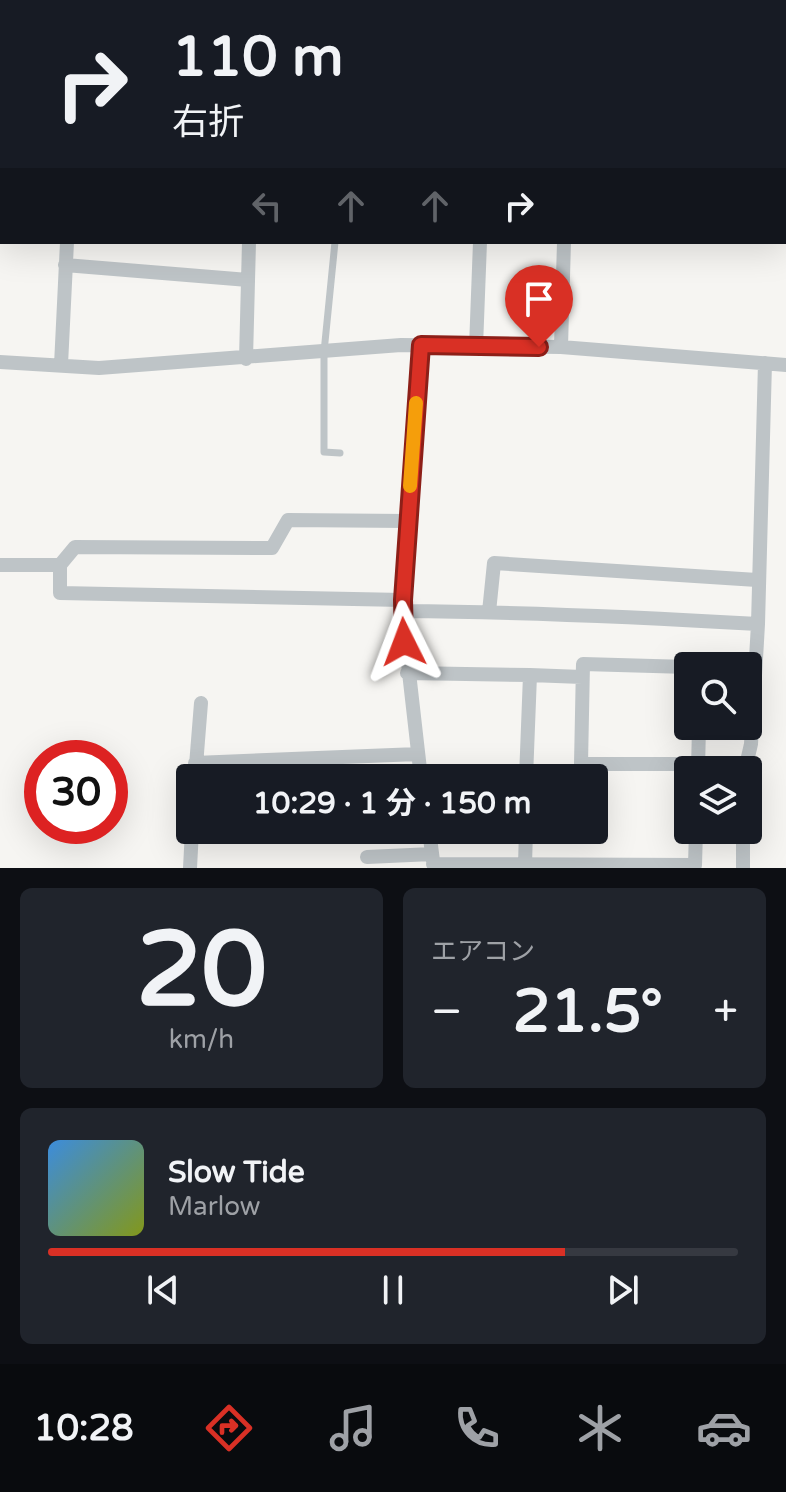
<!DOCTYPE html>
<html lang="ja">
<meta charset="utf-8">
<style>
body{margin:0;font-family:"Varela Round","Noto Sans JP",sans-serif;background:#20242c;color:#f1f3f6;height:100vh;display:flex;flex-direction:column;font-size:30px;white-space:nowrap}
*{box-sizing:border-box;margin:0}
p{font-size:26px;color:#9ea1a6}
.icon{flex:none;width:44px;height:44px;fill:none;stroke:currentColor;stroke-width:2;stroke-linecap:round;stroke-linejoin:round}
.map{position:relative;height:868px;overflow:hidden}
.panel{display:flex;flex-direction:column;gap:20px;padding:20px;background:#0d0f14;flex:1}
.panel>*{flex:none}
.hud{position:absolute;left:0px;top:0px;width:786px;height:244px;box-shadow:0 8px 32px #0002;background:#171b24;color:#f1f3f6;overflow:hidden}
.tools{position:absolute;left:674px;top:652px;display:grid;gap:16px}
.tools a{display:grid;place-items:center;width:88px;height:88px;border-radius:8px;background:#171b24;box-shadow:0 8px 32px #0002;font-size:40px}
.speed{position:absolute;left:24px;top:740px;display:flex;gap:16px;font-size:40px;font-weight:700;text-align:center}
.speed>*{display:grid;place-content:center;width:104px;height:104px;border-radius:50%;background:#171b24;box-shadow:0 8px 32px #0002;line-height:1}
.speed .limit{border:12px solid #d22;background:#fff;color:#111}
.pin{position:absolute;display:grid;place-items:center;width:68px;height:68px;color:#fff;margin:-82px -34px;border-radius:50% 50% 50% 0;rotate:-45deg;box-shadow:0 0 8px #0007}
.pin .icon{rotate:45deg}
.me{position:absolute;width:88px;margin:-44px;rotate:357deg;stroke-linejoin:round;filter:drop-shadow(0 0 6px #0008)}
.turn{display:flex;align-items:center;gap:28px;height:168px;padding:0 40px;font-size:36px}
.turn .icon{width:104px;height:104px;stroke-width:2.5}
.turn b{display:block;font-size:56px;line-height:68px}
.lanes{display:flex;align-items:center;height:76px;padding:0 40px;background:#0003;justify-content:center;gap:40px;direction:ltr}
.lanes .off{opacity:.35}
.big{font-size:60px;font-weight:700;line-height:1.1}
.panel .card{flex:1;display:flex;flex-direction:column;justify-content:center;gap:12px;min-width:0;padding:0 28px;border-radius:12px;background:#20242c}
.panel .dial{align-items:center;gap:0}
.dial b{font-size:104px;line-height:1}
.song{display:flex;align-items:center;gap:24px}
.cover{width:96px;height:96px;border-radius:12px;background:linear-gradient(135deg,hsl(210 70% 55%),hsl(70 70% 35%))}
.played{height:8px;border-radius:4px;background:linear-gradient(90deg,#d93025 75%,#363941 75%)}
.keys{display:flex;justify-content:space-around;direction:ltr}
.heat{display:flex;justify-content:space-between;align-items:center;font-size:44px;direction:ltr}
.panel .tiles{flex:1;display:grid;gap:20px;grid-template-columns:1fr 1fr}
.card:last-child{grid-column:span 2}
.trip{position:absolute;left:176px;top:764px;width:432px;height:80px;border-radius:8px;background:#171b24;box-shadow:0 8px 32px #0002;font-weight:700;line-height:80px;text-align:center}
.dock{display:flex;height:128px;justify-content:space-around;align-items:center;background:#090b0e;color:#9ea1a6}
.dock .icon{width:56px;height:56px}
.dock .current{color:#d93025}
.dock b{font-size:36px;color:#f1f3f6}
.map>svg:first-child{display:block}
</style>
<div class="map">
<svg width="786" height="868" viewBox="0 0 786 868">
<rect width="100%" height="100%" fill="#f6f5f2"/>
<g fill="none" stroke-linecap="round" stroke-linejoin="round">
<path stroke="#bec4c7" stroke-width="7" d="M335 242 324 352V452L340 453"/>
<path stroke="#bec4c7" stroke-width="14" d="M248 0V2
M0 82 2 83
M65 265 248 280
M421 345 402 611 421 778
M476 347 480 242
M561 347 564 242
M246 359 249 242
M0 362 99 368 401 345 561 347 786 365
M61 365 67 242
M0 565H60L75 547 272 548 288 520 407 521
M60 565V593L403 600
M402 611C521 612 639 617 758 624L765 363
M489 612 494 563 757 580
M688 667 583 664 581 764H699
M407 673 530 675
M195 763 418 754
M698 770 699 726
M745 770 751 744 758 624
M420 773 526 774
M195 778 201 703
M526 778 530 675 582 677
M429 830 433 861
M367 857 432 854
M433 864 695 865 696 830
M525 865 526 830
M190 868 192 830
M743 868V830"/>
</g>
<g fill="none" stroke-linecap="round" stroke-linejoin="round">
<g stroke="#8d1f18" stroke-width="20">
<path id="route" d="M404 642 403 600 421 345 539 347"/>
</g>
<use href="#route" stroke="#d93025" stroke-width="14"/>
<path stroke="#f59e0b" stroke-width="14" d="M410 486 416 403"/>
</g>
</svg>
<div class="tools">
<a><svg class="icon" aria-label="search" viewBox="0 0 24 24"><circle cx="10" cy="10" r="6"/><path d="M15 15l6 6"/></svg></a>
<a><svg class="icon" aria-label="layers" viewBox="0 0 24 24"><path d="M12 4l9 5-9 5-9-5zM3 14l9 5 9-5"/></svg></a>
</div>
<div class="speed"><div class="limit">30</div></div>
<div class="pin" style="left:539px;top:347px;background:#d93025"><svg class="icon" aria-label="arrive" viewBox="0 0 24 24"><path d="M6 21V4h12l-3 4 3 4H6"/></svg></div>
<svg class="me" style="left:404px;top:642px" viewBox="-20 -20 40 40"><path d="M0-17L14 15 0 8-14 15z" fill="#d93025" stroke="#fff" stroke-width="4"/></svg>
<div class="trip">10:29 · 1 分 · 150 m</div>
<div class="hud">
<div class="turn"><svg class="icon" aria-label="right" viewBox="0 0 24 24"><path d="M7 20v-9h11M14 6l5 5-5 5"/></svg><div><b>110 m</b>右折</div></div>
<div class="lanes"><svg class="icon off" aria-label="left" viewBox="0 0 24 24"><path d="M17 20v-9H6M10 6l-5 5 5 5"/></svg><svg class="icon off" aria-label="ahead" viewBox="0 0 24 24"><path d="M12 20V5M6 11l6-6 6 6"/></svg><svg class="icon off" aria-label="ahead" viewBox="0 0 24 24"><path d="M12 20V5M6 11l6-6 6 6"/></svg><svg class="icon" aria-label="right" viewBox="0 0 24 24"><path d="M7 20v-9h11M14 6l5 5-5 5"/></svg></div>
</div>
</div>
<section class="panel">
<div class="tiles">
<div class="card dial"><b>20</b><p>km/h</p></div>
<div class="card"><p>エアコン</p>
<div class="heat"><a>−</a><b class="big">21.5°</b><a>+</a></div>
</div>
<div class="card">
<div class="song"><i class="cover"></i><div><b>Slow Tide</b><p>Marlow</p></div></div>
<div class="played"></div>
<div class="keys"><svg class="icon" aria-label="previous" viewBox="0 0 24 24"><path d="M18 5L8 12l10 7zM5 5v14"/></svg><svg class="icon" aria-label="pause" viewBox="0 0 24 24"><path d="M8 5v14M16 5v14"/></svg><svg class="icon" aria-label="next" viewBox="0 0 24 24"><path d="M6 5l10 7-10 7zM19 5v14"/></svg></div>
</div>
</div>
</section>
<nav class="dock">
<b>10:28</b>
<svg class="icon current" aria-label="directions" viewBox="0 0 24 24"><path d="M12 3l9 9-9 9-9-9zM9 14v-3h6M13 9l2 2-2 2"/></svg>
<svg class="icon" aria-label="music" viewBox="0 0 24 24"><path d="M9 18V5l10-2v13"/><circle cx="6" cy="18" r="3"/><circle cx="16" cy="16" r="3"/></svg>
<svg class="icon" aria-label="phone" viewBox="0 0 24 24"><path d="M5 4h4l2 5-3 2q2 4 5 5l2-3 5 2v4C11 20 4 13 5 4z"/></svg>
<svg class="icon" aria-label="climate" viewBox="0 0 24 24"><path d="M12 3v18M4 7l16 10M4 17L20 7"/></svg>
<svg class="icon" aria-label="car" viewBox="0 0 24 24"><path d="M5 17H2v-5l4-1 3-4h7l3 4 3 1v5h-3M9 17h6M6 11h13"/><circle cx="7" cy="17" r="2"/><circle cx="17" cy="17" r="2"/></svg>
</nav>
